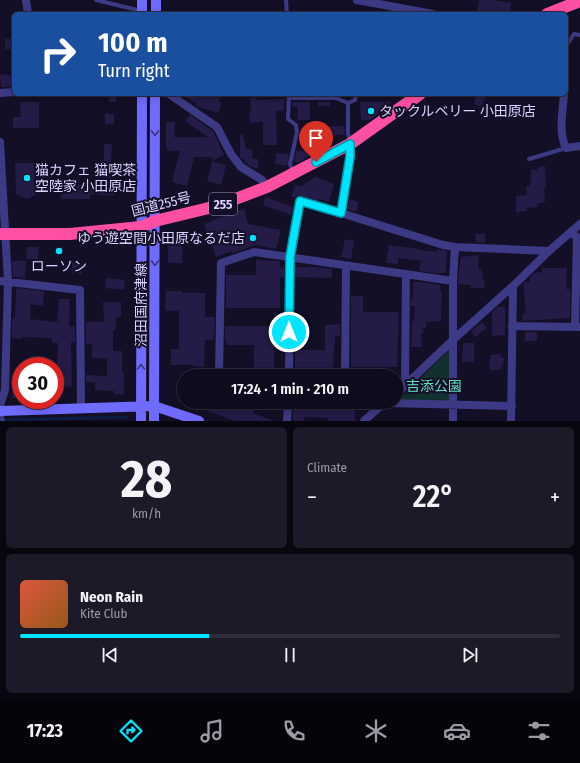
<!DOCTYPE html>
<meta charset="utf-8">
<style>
body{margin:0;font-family:"Fira Sans Condensed","Noto Sans JP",sans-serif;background:#1c1929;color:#f1f3f6;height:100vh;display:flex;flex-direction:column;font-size:15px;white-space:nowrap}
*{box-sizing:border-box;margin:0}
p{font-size:13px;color:#9b9ba3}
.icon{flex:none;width:22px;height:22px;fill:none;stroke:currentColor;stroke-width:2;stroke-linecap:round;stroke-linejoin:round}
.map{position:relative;height:421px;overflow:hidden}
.drawer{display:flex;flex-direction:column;gap:6px;padding:6px;background:#08060f;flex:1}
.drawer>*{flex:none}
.hud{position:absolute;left:12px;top:12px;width:556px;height:84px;border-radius:6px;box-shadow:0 2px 10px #0003,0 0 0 1px #2e2b3b;background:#1a4fa0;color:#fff;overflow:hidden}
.speed{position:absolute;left:12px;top:357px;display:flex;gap:8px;font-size:20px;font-weight:700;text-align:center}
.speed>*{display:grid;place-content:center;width:52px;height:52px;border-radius:50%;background:#0e0b1c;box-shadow:0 2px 10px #0003,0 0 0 1px #2e2b3b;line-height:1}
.speed .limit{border:6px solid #d22;background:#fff;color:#111}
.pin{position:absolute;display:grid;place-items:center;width:34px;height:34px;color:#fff;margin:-41px -17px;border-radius:50% 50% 50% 0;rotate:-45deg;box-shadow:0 0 4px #0007}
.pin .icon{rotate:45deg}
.me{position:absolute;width:44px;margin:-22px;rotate:0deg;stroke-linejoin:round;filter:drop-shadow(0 0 3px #0008)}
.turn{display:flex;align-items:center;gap:14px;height:84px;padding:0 20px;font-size:18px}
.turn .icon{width:52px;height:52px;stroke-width:2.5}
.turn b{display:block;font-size:28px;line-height:34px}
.big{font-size:30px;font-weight:600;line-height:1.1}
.drawer .card{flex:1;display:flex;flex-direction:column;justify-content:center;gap:6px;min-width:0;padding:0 14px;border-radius:6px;background:#1c1929}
.drawer .dial{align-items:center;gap:0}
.dial b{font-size:52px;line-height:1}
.song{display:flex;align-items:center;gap:12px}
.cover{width:48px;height:48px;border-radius:6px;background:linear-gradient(135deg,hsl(10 70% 55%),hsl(30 70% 35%))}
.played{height:4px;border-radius:2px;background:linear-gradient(90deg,#00e5ff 35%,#2e2b3b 35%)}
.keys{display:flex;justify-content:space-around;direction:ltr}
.heat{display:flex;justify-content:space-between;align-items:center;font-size:22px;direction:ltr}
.drawer .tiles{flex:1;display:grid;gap:6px;grid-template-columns:1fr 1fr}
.card:last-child{grid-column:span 2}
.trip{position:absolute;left:177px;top:369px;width:226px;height:40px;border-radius:20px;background:#0e0b1c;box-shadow:0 2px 10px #0003,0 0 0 1px #2e2b3b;font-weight:600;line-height:40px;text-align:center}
.tabs{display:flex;height:64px;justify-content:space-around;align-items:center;background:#06040b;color:#9b9ba3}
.tabs .icon{width:28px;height:28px}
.tabs .current{color:#00e5ff}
.tabs b{font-size:18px;color:#f1f3f6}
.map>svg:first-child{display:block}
</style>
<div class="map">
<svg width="580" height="421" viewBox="0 0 580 421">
<rect width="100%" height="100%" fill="#130f26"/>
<path fill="#12302f" d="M450 349V402H396Z"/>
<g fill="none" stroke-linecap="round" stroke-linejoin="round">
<path stroke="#0a1f44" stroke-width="2.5" d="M2 420 127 417"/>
</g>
<path fill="#241b47" d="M479 0H492L511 3 510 14H476Z
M5 39H14V49H5Z
M8 74V75H14V87H1L0 75Z
M110 94H117L116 102H109Z
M181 94H222L219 101 222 102 218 113 196 106 197 104Z
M476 94H487L482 107 474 104Z
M250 98H257V100L284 99V100H285L283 111H276L277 145H263V122L250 123 249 113H251Z
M20 102H39V128H13V117H21Z
M292 102H310V120H298V107H292Z
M318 102H330V106H318Z
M360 102H392L370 120H361Z
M105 114H114V124H105Z
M190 115 213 131 224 155 212 161 213 157H194L187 186 172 182 180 151H169V149H166V122H175L174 137H208L185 121Z
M344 126 345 135H315V127Z
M240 134H243L246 149H252L253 159H258V168H254L245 163 244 159H242L240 157Z
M104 144H112L111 162H113L112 178H115L114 196 90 194V199H61V185L97 184 100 161H104Z
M296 151H316L300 162H294Z
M276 153 289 154 287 166 275 164Z
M212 161 226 165 221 185 207 181Z
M15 163H38V194L27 199 16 194Z
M545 166 546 189 544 188 545 202 537 204 538 207 527 208V211L516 212V196L527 195 526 186H530V182H531V170H537L538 167Z
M315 177 334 184 329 202 319 199 318 203 301 198 291 197 295 185 301 186Z
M266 197 293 207 291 215 263 205Z
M349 199 359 202 356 212 347 209Z
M244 208 248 224 281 230 276 249 256 245 232 253V251L216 257 204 224Z
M475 234H485V243L476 242Z
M345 239 354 241 351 259 341 257Z
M168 240H182V263H168Z
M389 245 419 249 418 250 437 252 438 249 447 251 446 273H441V274L419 271 421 261 398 258V264L386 263Z
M27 247H39L38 259H26Z
M478 255V269H482L483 280H485L484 288H471V285L458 284 460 260H461V257Z
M256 260 280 261V268L284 267V277H280V308H226V275H256Z
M12 261H26L25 278 13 277Z
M72 262H82V274L72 273Z
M295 267H315L332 269V278L295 277Z
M542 268H567L566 289H570V318L522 321 523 313H526L523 284 525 282H530V277L534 273 542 272Z
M106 278 125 280 124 290 105 288Z
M413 281 440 285V291H442L441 321 426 322V328H423L424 333H421L422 347H411L412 321H414L415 306H411V298L413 297Z
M16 288 44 291 43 306 30 304V319L57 322 59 299H70L69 326H75V342H71L72 387 61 386V368H57L58 343H52V338L22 337V339L12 338V319H15Z
M166 291H182V293H205V317H215L214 340H205L204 367 193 366V365H171V349H179V311H165Z
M351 296H363V312H399L397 367H351Z
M103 302H121V317H116V330H113V351H122V372H124V394H114V391L95 390V382H86V375L107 376V358H92V344H86V322H102L104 321Z
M498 307H505V335L492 336V312Z
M482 322 487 328 475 337 471 331Z
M340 324V336H335V345H334L333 376 295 374V350H325V325Z
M225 326H282V345H274V376H254V345H227L226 340H225Z
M525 332H536L537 333V341H525Z
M463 343H474V362H462Z
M501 354V358H504L503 366H501V370H490V355Z
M13 375 21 376V398H12Z
M211 402H258L253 413 274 421H235L207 411Z
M314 406 355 408V421H328V418L304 417V421H293V407H314Z"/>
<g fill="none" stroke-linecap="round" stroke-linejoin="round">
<path stroke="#3d3a85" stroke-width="4" d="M96 0 142 11
M286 0 287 14
M566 46 574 34 580 35
M289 94 288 119 296 125 297 132 290 164 293 172
M289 98H336L348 103V133L350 141
M348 103 355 100 356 94
M529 159 566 148
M295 223 300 201 341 213"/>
<path stroke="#3d3a85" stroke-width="8" d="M26 0 28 14
M357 0 433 14
M0 93 14 92
M169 94 217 127 231 154 241 167 262 180 267 187
M564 94C563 110 558 133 566 148L580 146
M0 142 8 281 5 390 0 405
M350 144V157L341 213 443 245 455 247 549 251
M571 233 577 237 575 327
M0 281 80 290 81 408
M512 326 579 327
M223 376 219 375 221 263 254 252 453 281
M289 376 290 257 295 223
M345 376 346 266
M405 387 406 274
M396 394 454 339 513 286 549 251 580 224
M346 402 512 406
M0 417 1 421
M287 421 288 402
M364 421 385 402
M453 421V281L455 247
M511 421 513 286"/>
<path stroke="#6f6bff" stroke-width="10" d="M142 14V0
M156 14V0
M0 411 154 406 199 421
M141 421 142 94
M154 421 155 94"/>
<path stroke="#ff4fa3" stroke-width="12" d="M547 14 580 1
M0 234H70L141 227 155 221 217 206 267 187 350 144 420 94"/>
</g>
<defs><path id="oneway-chevron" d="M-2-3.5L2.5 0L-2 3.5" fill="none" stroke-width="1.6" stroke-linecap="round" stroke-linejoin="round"/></defs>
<g stroke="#38347d">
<use href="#oneway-chevron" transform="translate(155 133) rotate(90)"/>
<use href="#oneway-chevron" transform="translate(155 263) rotate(90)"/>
<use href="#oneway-chevron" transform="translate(141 367) rotate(-90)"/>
</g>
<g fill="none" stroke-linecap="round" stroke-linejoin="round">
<g stroke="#0095a6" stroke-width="10">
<path id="route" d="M289 332 290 257 300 201 341 213 350 157V144L316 162"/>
</g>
<use href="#route" stroke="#00e5ff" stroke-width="7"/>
</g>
<g fill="#00e5ff" stroke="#130f26" stroke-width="1.5">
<circle cx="371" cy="111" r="4"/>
<circle cx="27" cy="178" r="4"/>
<circle cx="253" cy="238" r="4"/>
<circle cx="59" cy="251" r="4"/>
</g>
<g text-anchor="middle" stroke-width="4" stroke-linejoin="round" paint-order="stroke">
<rect fill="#130f26" stroke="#9e99be" stroke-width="1" x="209" y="193" width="28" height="22" rx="3"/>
<g font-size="13" font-weight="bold" fill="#d9d4ff">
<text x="223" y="209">255</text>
</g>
<g font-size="14" fill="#d9d4ff" stroke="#130f26" text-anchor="start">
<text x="379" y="116">タックルベリー 小田原店</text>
<text x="35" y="175">猫カフェ 猫喫茶<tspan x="35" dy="16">空陸家 小田原店</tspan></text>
<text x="245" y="243" text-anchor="end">ゆう遊空間小田原なるだ店</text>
<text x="59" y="271" text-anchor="middle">ローソン</text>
</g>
<g font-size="14" fill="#d9d4ff" stroke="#130f26">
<text transform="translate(161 204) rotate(-14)" y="5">国道255号</text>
<text transform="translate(141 305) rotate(-90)" y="5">沼田国府津線</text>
</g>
<g font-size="14" fill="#5fe0c0" stroke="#130f26">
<text x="434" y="391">吉添公園</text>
</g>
</g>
</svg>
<div class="speed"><div class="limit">30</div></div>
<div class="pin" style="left:316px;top:162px;background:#d93025"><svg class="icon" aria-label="arrive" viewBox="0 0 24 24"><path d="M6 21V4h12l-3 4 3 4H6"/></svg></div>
<svg class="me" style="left:289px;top:332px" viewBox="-20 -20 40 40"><circle r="17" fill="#00e5ff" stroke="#fff" stroke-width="3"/><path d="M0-11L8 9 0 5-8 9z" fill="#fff"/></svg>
<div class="trip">17:24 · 1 min · 210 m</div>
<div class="hud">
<div class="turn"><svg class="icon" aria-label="right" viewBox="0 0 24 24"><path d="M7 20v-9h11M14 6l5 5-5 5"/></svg><div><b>100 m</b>Turn right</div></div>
</div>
</div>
<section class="drawer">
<div class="tiles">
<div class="card dial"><b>28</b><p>km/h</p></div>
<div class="card"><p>Climate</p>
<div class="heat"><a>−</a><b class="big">22°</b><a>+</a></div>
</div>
<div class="card">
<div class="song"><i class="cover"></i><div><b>Neon Rain</b><p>Kite Club</p></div></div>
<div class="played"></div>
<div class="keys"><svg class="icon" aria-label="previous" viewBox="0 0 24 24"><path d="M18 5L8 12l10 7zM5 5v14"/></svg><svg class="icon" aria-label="pause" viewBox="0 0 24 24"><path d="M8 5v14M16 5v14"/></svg><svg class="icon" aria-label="next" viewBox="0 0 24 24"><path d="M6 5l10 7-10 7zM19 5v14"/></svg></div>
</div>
</div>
</section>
<nav class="tabs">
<b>17:23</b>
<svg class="icon current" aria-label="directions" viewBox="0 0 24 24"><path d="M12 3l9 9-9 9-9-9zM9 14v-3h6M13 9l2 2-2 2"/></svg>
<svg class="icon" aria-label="music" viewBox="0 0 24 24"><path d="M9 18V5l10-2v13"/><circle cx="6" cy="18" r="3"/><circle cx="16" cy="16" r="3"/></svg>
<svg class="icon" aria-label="phone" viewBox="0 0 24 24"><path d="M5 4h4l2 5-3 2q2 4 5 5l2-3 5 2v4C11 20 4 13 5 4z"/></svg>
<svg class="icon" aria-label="climate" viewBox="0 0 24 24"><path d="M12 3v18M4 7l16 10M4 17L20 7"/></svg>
<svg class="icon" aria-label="car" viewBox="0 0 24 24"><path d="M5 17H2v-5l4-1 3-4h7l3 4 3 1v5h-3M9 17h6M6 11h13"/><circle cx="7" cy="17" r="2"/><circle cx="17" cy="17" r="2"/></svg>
<svg class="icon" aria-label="filters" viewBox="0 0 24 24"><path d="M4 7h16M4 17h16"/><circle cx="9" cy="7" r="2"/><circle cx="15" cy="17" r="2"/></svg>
</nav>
